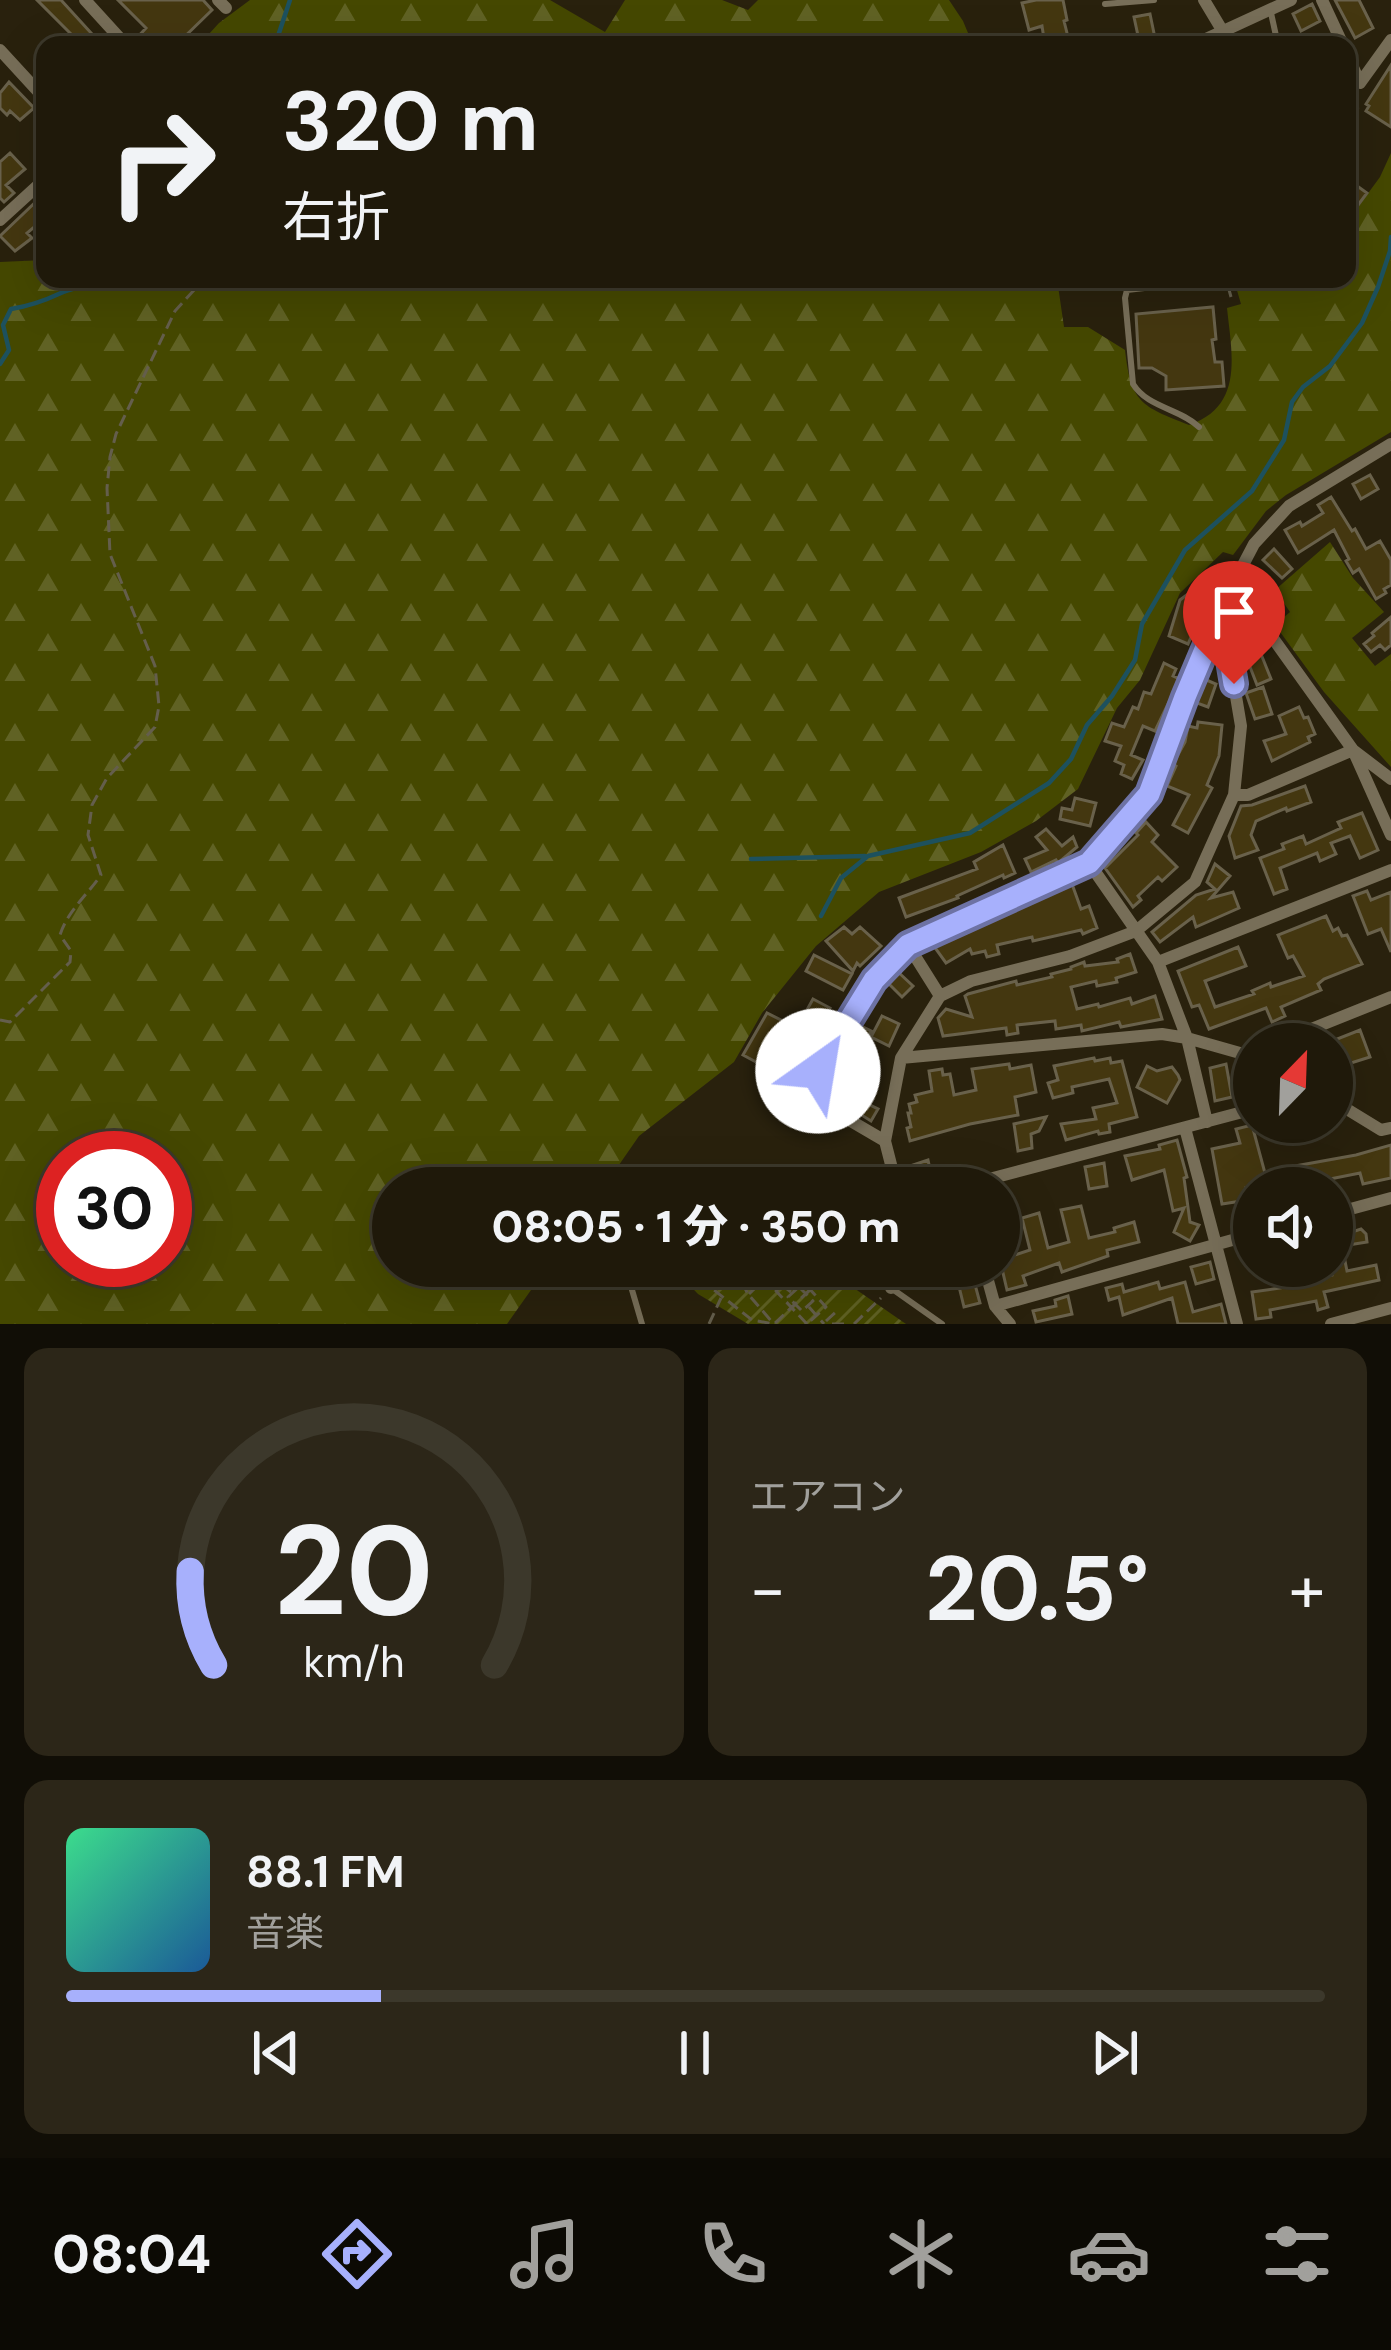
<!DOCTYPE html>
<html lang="ja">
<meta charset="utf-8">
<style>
body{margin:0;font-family:"DM Sans","Noto Sans JP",sans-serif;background:#2c2618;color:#f1f3f6;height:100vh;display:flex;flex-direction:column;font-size:45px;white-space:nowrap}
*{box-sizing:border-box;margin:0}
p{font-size:39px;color:#a1a09c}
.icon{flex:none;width:66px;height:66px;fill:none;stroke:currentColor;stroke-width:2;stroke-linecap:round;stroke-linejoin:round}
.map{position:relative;height:1324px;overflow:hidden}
.sheet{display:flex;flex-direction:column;gap:24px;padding:24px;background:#110e06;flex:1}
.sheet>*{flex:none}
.top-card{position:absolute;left:36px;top:36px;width:1320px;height:252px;border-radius:24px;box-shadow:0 12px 48px #0002,0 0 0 3px #3c382b;background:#1f190a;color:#f1f3f6;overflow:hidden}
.needle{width:78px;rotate:23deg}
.controls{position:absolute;left:1233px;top:1023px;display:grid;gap:24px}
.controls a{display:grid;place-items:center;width:120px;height:120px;border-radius:50%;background:#1f190a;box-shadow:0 12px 48px #0002,0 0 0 3px #3c382b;font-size:60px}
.speed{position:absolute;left:36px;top:1131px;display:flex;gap:24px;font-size:60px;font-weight:700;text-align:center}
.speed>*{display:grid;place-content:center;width:156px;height:156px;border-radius:50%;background:#1f190a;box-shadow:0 12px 48px #0002,0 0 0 3px #3c382b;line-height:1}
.speed .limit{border:18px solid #d22;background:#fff;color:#111}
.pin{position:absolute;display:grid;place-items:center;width:102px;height:102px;color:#fff;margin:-123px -51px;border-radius:50% 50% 50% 0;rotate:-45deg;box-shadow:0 0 12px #0007}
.pin .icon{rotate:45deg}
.me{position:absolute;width:132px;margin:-66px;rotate:32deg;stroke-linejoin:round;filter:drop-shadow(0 0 9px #0008)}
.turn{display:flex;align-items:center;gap:42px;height:252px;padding:0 48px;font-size:54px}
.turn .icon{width:156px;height:156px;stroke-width:2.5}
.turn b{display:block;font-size:84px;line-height:102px}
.big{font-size:90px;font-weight:800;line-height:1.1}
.sheet .tile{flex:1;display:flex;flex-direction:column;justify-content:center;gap:18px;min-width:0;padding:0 42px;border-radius:24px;background:#2c2618}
.sheet .dial{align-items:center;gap:0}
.dial svg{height:312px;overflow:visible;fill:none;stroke:#3c382b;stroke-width:7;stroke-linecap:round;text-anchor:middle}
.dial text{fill:#f1f3f6;stroke:none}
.song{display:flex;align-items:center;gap:36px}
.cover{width:144px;height:144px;border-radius:18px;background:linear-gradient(135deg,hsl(150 70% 55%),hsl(210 70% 35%))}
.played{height:12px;border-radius:6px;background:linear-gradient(90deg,#a7b0fc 25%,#3c382b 25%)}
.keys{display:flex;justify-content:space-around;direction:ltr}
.heat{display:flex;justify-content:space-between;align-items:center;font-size:66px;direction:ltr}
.sheet .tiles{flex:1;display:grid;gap:24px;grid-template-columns:1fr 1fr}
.tile:last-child{grid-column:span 2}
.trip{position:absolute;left:372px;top:1167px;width:648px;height:120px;border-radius:60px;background:#1f190a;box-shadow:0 12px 48px #0002,0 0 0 3px #3c382b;font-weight:800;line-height:120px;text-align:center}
.tabs{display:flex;height:192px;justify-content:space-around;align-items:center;background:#0c0a04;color:#a1a09c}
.tabs .icon{width:84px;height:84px}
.tabs .current{color:#a7b0fc}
.tabs b{font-size:54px;color:#f1f3f6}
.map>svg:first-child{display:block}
</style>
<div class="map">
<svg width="1391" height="1324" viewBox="0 0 1391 1324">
<defs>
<pattern id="forest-firs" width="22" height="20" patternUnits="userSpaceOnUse" patternTransform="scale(3)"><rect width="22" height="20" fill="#454800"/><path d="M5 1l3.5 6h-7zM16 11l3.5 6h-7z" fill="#606224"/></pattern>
<pattern id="garden-furrows" width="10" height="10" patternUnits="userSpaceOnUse" patternTransform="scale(3)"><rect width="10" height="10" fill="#454800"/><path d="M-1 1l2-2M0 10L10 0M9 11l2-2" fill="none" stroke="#606224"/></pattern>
</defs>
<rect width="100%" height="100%" fill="#29210d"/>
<path fill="url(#forest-firs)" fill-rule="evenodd" d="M250 0H550L605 32 625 0H722L748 10 758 0H949L963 21 973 45H199L219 23Z
M1391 153V432L1286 495 1266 511 1233 555 1223 552 1180 593 1140 680 1117 708 1078 789 1036 821 981 852 879 892 816 946 762 1013 734 1062 639 1136 603 1188H393V1266H548L507 1324H0V262L45 260V279H1057L1064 327H1088L1125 350C1131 403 1141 406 1189 425 1244 406 1232 355 1227 308L1241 304 1234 280 1347 279V222L1380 177ZM63 1158H165V1260H63Z
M1330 542 1353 578 1384 612 1352 638 1375 666 1391 654V767L1324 692 1275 625 1290 612 1275 590Z"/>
<path fill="url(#garden-furrows)" d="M671 1266H822L906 1324H748L698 1294Z"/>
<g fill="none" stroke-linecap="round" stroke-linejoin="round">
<path stroke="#1d515e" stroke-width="4.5" d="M275 45 290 0
M0 364 9 350 3 325 11 309C30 306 44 301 61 293 74 287 87 287 99 279
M751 859 865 856
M821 916 841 878 868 856 970 833 1049 783 1071 759 1087 725 1112 696 1135 660 1142 624 1185 550 1252 491 1284 440 1292 402 1303 387 1330 366 1362 323 1378 287 1390 251 1391 237"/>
</g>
<path fill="#443710" stroke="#69614b" stroke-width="3" d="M37 0H61L102 45H82Z
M118 0H203L212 10 176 45H136L135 40 146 28Z
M1036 0H1063L1067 20 1064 21 1070 45H1045L1042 26 1029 30 1022 3Z
M1335 0H1359L1373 28 1355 38Z
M1312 4 1320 21 1301 31 1293 14Z
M1150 14 1156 43 1140 45 1134 17Z
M1391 65V127L1366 111 1369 106 1366 104Z
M9 82 34 108 20 120 10 111 7 115 0 108V93Z
M10 153 25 169 6 185 14 193 4 202 0 198V162Z
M1353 183 1367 193 1347 220V191Z
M45 193V218L27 233 32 238 15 251 0 236Z
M1213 307 1216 339 1212 340 1215 362H1222L1224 386 1166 390V376L1152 368H1139L1136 314Z
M1370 475 1378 489 1361 499 1353 484Z
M1331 497 1352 531 1355 529 1366 549 1380 541 1391 560V585L1384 589 1386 593 1376 599 1359 569 1353 573 1346 561 1349 559 1334 530 1298 553 1285 530 1300 522 1302 526 1323 513 1318 505Z
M1274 549 1292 569 1282 578 1263 560Z
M1204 582 1216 598 1190 618 1198 621 1188 644 1169 636 1180 600Z
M1391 617V645L1385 650 1380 645 1371 652 1364 644 1374 636 1372 633Z
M1259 649 1271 679 1257 685 1245 654Z
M1164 663 1176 669 1173 676 1180 679 1155 731 1143 726 1131 755 1143 760 1132 779 1121 774 1124 765 1115 761 1121 746 1105 741 1112 723 1124 727 1133 707 1138 709 1144 692 1151 694Z
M1204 679 1216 684 1208 707 1194 702Z
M1263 687 1272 714 1255 719 1246 693Z
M1299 707 1304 718 1308 717 1315 734 1308 737 1310 742 1272 761 1264 741 1286 734 1279 716Z
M1198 722 1222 725 1219 756 1207 785 1212 788 1188 833 1173 825 1189 795 1167 786 1176 766 1173 764 1185 742 1188 726 1197 728Z
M1305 786 1311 802 1287 811 1286 808 1256 821 1251 835 1258 850 1235 858 1229 836 1241 806 1252 805Z
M1075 798 1096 803 1090 826 1060 819 1062 808 1072 810Z
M1362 813 1378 850 1360 858 1350 836 1331 843 1336 854 1320 861 1317 853 1280 868 1287 889 1274 894 1260 858 1284 849 1282 844 1303 836 1306 844 1341 828 1338 822Z
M1146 822 1158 835 1152 842 1177 867 1162 881 1158 877 1138 896 1141 900 1133 907 1105 868 1138 835 1136 833Z
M1046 829 1062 846 1073 837 1077 847 1058 863 1056 860 1031 872 1025 859 1047 850 1036 837Z
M1003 845 1015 873 1004 878 1003 875 957 896 958 898 906 917 899 898 977 869 974 862Z
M1215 864 1230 876 1211 898 1233 892 1239 908 1196 927 1193 917 1160 942 1152 932 1196 895 1215 889 1207 882Z
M1072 884 1081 909 1089 906 1097 928 1083 934 1081 930 1033 941 1032 937 997 945 999 954 987 957 985 951 972 954 970 949 946 963 933 945Z
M1367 891 1371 900 1391 892V952L1381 929 1368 934 1353 896Z
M1326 916 1333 931 1338 928 1342 936 1347 935 1362 964 1324 979 1318 984 1321 990 1281 1007 1285 1016 1272 1022 1266 1008 1209 1029 1199 1005 1192 1007 1178 971 1238 947 1246 966 1205 981 1215 1007 1254 994 1252 991 1270 983 1271 987 1304 976 1293 956 1288 958 1278 935Z
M844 927 852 934 860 927 881 946 860 966 857 963 853 971 826 941Z
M1130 954 1136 972 1116 978 1117 982 1097 986 1096 981 1071 987 1077 1009 1098 1004 1099 1007 1130 998 1132 1004 1155 996 1162 1019 1121 1027 1119 1022 1082 1031 1081 1025 1056 1029 1055 1021 1017 1025 1018 1033 1007 1035 1006 1028 943 1036 938 1018 946 1009 972 1017 965 996 968 994 1016 981 1017 985 1052 977 1051 974 1071 969V967L1084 962 1085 966 1118 962 1117 959Z
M814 955 852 974 843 990 806 971Z
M897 971 913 986 902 997 887 982Z
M813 999 830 1008 807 1051 773 1032 762 1053 789 1068 785 1076 789 1078 783 1089 766 1079 771 1070 743 1055 767 1013 797 1028Z
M882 1016 899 1024 889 1046 871 1037Z
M859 1025 871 1031 854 1063 878 1077 864 1102 878 1109 871 1121 819 1088Z
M1360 1030 1370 1057 1332 1069V1041Z
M1094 1058 1095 1061 1110 1058 1111 1063 1122 1061 1137 1117 1109 1124 1110 1132 1099 1134 1098 1131 1066 1140 1061 1124 1096 1119 1093 1108 1117 1103 1109 1079 1072 1087 1073 1093 1053 1098 1048 1083 1058 1080 1054 1066Z
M1009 1064 1010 1069 1031 1065 1036 1092 1015 1097 1018 1115 970 1124 910 1141 907 1128 911 1127 908 1113H911L909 1104 917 1102 915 1095 932 1091 929 1071 942 1069 943 1075 950 1074 954 1095 976 1090 972 1069Z
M1226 1064 1232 1097 1215 1101 1210 1068Z
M1147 1066 1157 1071 1172 1067 1178 1075 1180 1080 1167 1103 1137 1087Z
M1046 1117 1039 1131 1031 1134 1032 1148 1018 1151 1014 1124Z
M1252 1125 1266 1177 1285 1172 1284 1168 1356 1155 1391 1145V1178L1363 1184 1360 1173 1315 1182 1316 1188H1304L1303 1182 1278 1188H1246L1248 1200 1222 1204 1212 1149 1240 1143 1236 1129Z
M1177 1140 1187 1177 1184 1178 1190 1222 1199 1225 1190 1241 1174 1232 1184 1208 1173 1211 1164 1170 1132 1180 1125 1156 1160 1149 1159 1145Z
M928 1160 933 1183 915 1187 910 1166Z
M1104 1163 1107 1186 1089 1189 1085 1167Z
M1081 1206 1089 1238 1115 1232 1114 1228 1134 1222 1139 1242 1107 1250 1108 1256 1062 1272 1059 1263 1023 1276 1026 1285 1007 1290 1000 1260 1030 1250 1022 1218 1039 1213 1048 1248 1069 1242 1061 1210Z
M1338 1223 1340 1236 1361 1229 1366 1234 1367 1242 1342 1246 1347 1271 1376 1265 1379 1280 1324 1292 1328 1307 1318 1310 1316 1301 1270 1310 1271 1317 1256 1319 1252 1292 1280 1288 1275 1266H1287L1290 1278 1310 1274 1312 1279 1332 1275V1224Z
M1210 1262 1214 1279 1196 1284 1191 1267Z
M954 1266H970L980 1303 964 1307Z
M1158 1282 1160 1289 1185 1282 1193 1312 1221 1304 1226 1324H1178L1172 1298 1123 1315 1119 1297 1109 1300 1106 1288 1122 1284 1124 1292Z
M1068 1296 1072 1314 1036 1322 1033 1311 1056 1306 1055 1300Z"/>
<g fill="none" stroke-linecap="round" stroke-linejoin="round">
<path stroke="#645e4c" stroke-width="3" stroke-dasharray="12 6" stroke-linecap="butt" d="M1228 286 1231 297
M0 1020 10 1022 70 962 71 951 60 935C67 912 87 895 101 875L88 835 92 805 107 778 155 727 159 706 155 666 110 554 107 488 110 457 116 434 175 311 195 289 211 279
M677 1266 681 1271 691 1272
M690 1266 697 1281 714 1290 752 1320 774 1324 815 1285
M733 1266 748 1294 773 1323
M743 1266 749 1272 754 1284
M781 1268 794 1290
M770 1276 791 1292
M799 1287 813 1301 802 1311 788 1297Z
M749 1294 778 1266
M809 1307 824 1324
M826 1321 838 1310
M709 1324 721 1298
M807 1324 776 1291 795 1273 826 1307 807 1324
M832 1324H844
M854 1324 881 1298"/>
<path stroke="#776e58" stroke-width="6" d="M1105 4 1154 0
M1271 13 1278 45
M1347 115 1356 108
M1347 131 1353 157 1347 166
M1199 427C1179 408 1148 408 1133 384L1125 298 1127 290 1223 279
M613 1188 615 1183 633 1171 672 1180 690 1188
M625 1266 642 1324
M850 1266 891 1288 942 1324"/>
<path stroke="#776e58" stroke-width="12" d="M85 0 126 45
M218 0 226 8
M1204 0 1222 30
M1322 0 1343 45
M1193 45 1291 0
M0 50 45 99
M1347 54 1360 83 1391 40
M0 220 45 179
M1231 588 1252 609 1353 750 1391 835
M1234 795H1248L1353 750 1391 779
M1089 863 1158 962 1187 1038 1207 1122
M908 945 940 996
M1158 962 1391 870
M1274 1044 1391 997
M901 1058 1162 1034 1187 1038 1254 1057
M1332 1100 1381 1130 1391 1128
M1185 1128 1237 1324
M885 1141 803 1093 833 1049 874 980 908 945 1089 863 1149 794 1185 696 1231 588 1254 544 1289 506 1391 444
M897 1188 885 1141 901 1058 940 996 971 981 1070 956 1136 931 1195 882 1234 795 1241 726 1227 643 1214 628
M955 1188 1254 1109
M1332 1214 1391 1198
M984 1266 995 1306 1010 1324
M891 1288 900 1266
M995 1306 1254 1234
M1331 1324 1391 1308"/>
</g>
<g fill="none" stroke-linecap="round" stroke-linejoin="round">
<g stroke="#6d72a4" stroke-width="30">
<path id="route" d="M818 1071 874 980 908 945 1089 863 1149 794 1185 697 1214 628 1227 643 1234 684"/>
</g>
<use href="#route" stroke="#a7b0fc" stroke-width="21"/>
</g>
</svg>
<div class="controls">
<a><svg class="needle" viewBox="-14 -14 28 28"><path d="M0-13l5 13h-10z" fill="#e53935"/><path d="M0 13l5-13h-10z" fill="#a1a09c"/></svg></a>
<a><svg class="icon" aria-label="sound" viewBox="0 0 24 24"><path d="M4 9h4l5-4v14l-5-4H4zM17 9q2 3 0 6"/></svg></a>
</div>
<div class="speed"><div class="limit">30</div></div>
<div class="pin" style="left:1234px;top:684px;background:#d93025"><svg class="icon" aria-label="arrive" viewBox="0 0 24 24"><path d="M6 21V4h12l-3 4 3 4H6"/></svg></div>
<svg class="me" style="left:818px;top:1071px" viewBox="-20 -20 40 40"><circle r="19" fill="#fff"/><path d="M0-13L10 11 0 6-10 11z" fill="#a7b0fc"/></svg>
<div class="trip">08:05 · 1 分 · 350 m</div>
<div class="top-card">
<div class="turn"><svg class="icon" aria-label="right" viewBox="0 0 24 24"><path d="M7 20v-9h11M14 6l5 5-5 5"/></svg><div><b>320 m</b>右折</div></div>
</div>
</div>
<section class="sheet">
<div class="tiles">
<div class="tile dial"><svg viewBox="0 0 100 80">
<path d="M14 69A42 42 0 1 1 86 69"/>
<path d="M14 69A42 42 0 0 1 8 45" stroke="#a7b0fc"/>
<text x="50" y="56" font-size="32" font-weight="700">20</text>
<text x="50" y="72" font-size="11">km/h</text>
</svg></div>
<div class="tile"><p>エアコン</p>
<div class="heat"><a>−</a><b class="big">20.5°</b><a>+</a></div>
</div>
<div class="tile">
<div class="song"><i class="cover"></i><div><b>88.1 FM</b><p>音楽</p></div></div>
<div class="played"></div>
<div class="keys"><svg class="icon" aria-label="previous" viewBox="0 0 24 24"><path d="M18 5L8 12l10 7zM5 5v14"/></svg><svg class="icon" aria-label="pause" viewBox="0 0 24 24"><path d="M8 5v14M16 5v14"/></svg><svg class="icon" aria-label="next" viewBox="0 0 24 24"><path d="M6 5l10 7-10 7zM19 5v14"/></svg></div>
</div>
</div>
</section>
<nav class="tabs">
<b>08:04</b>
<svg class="icon current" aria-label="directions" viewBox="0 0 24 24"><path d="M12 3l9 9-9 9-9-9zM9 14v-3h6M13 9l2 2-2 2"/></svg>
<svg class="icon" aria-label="music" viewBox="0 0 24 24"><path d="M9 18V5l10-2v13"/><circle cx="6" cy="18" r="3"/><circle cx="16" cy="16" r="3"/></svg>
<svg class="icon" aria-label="phone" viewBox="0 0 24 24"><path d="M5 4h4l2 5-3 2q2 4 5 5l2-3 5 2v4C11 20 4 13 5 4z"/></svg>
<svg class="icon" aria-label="climate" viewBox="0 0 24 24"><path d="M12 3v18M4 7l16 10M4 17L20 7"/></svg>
<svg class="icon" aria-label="car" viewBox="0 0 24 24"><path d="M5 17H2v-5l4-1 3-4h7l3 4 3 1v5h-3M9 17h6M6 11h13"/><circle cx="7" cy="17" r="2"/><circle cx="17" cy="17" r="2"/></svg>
<svg class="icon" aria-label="filters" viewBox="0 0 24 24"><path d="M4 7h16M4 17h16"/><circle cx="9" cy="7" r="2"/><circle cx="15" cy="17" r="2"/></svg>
</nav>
